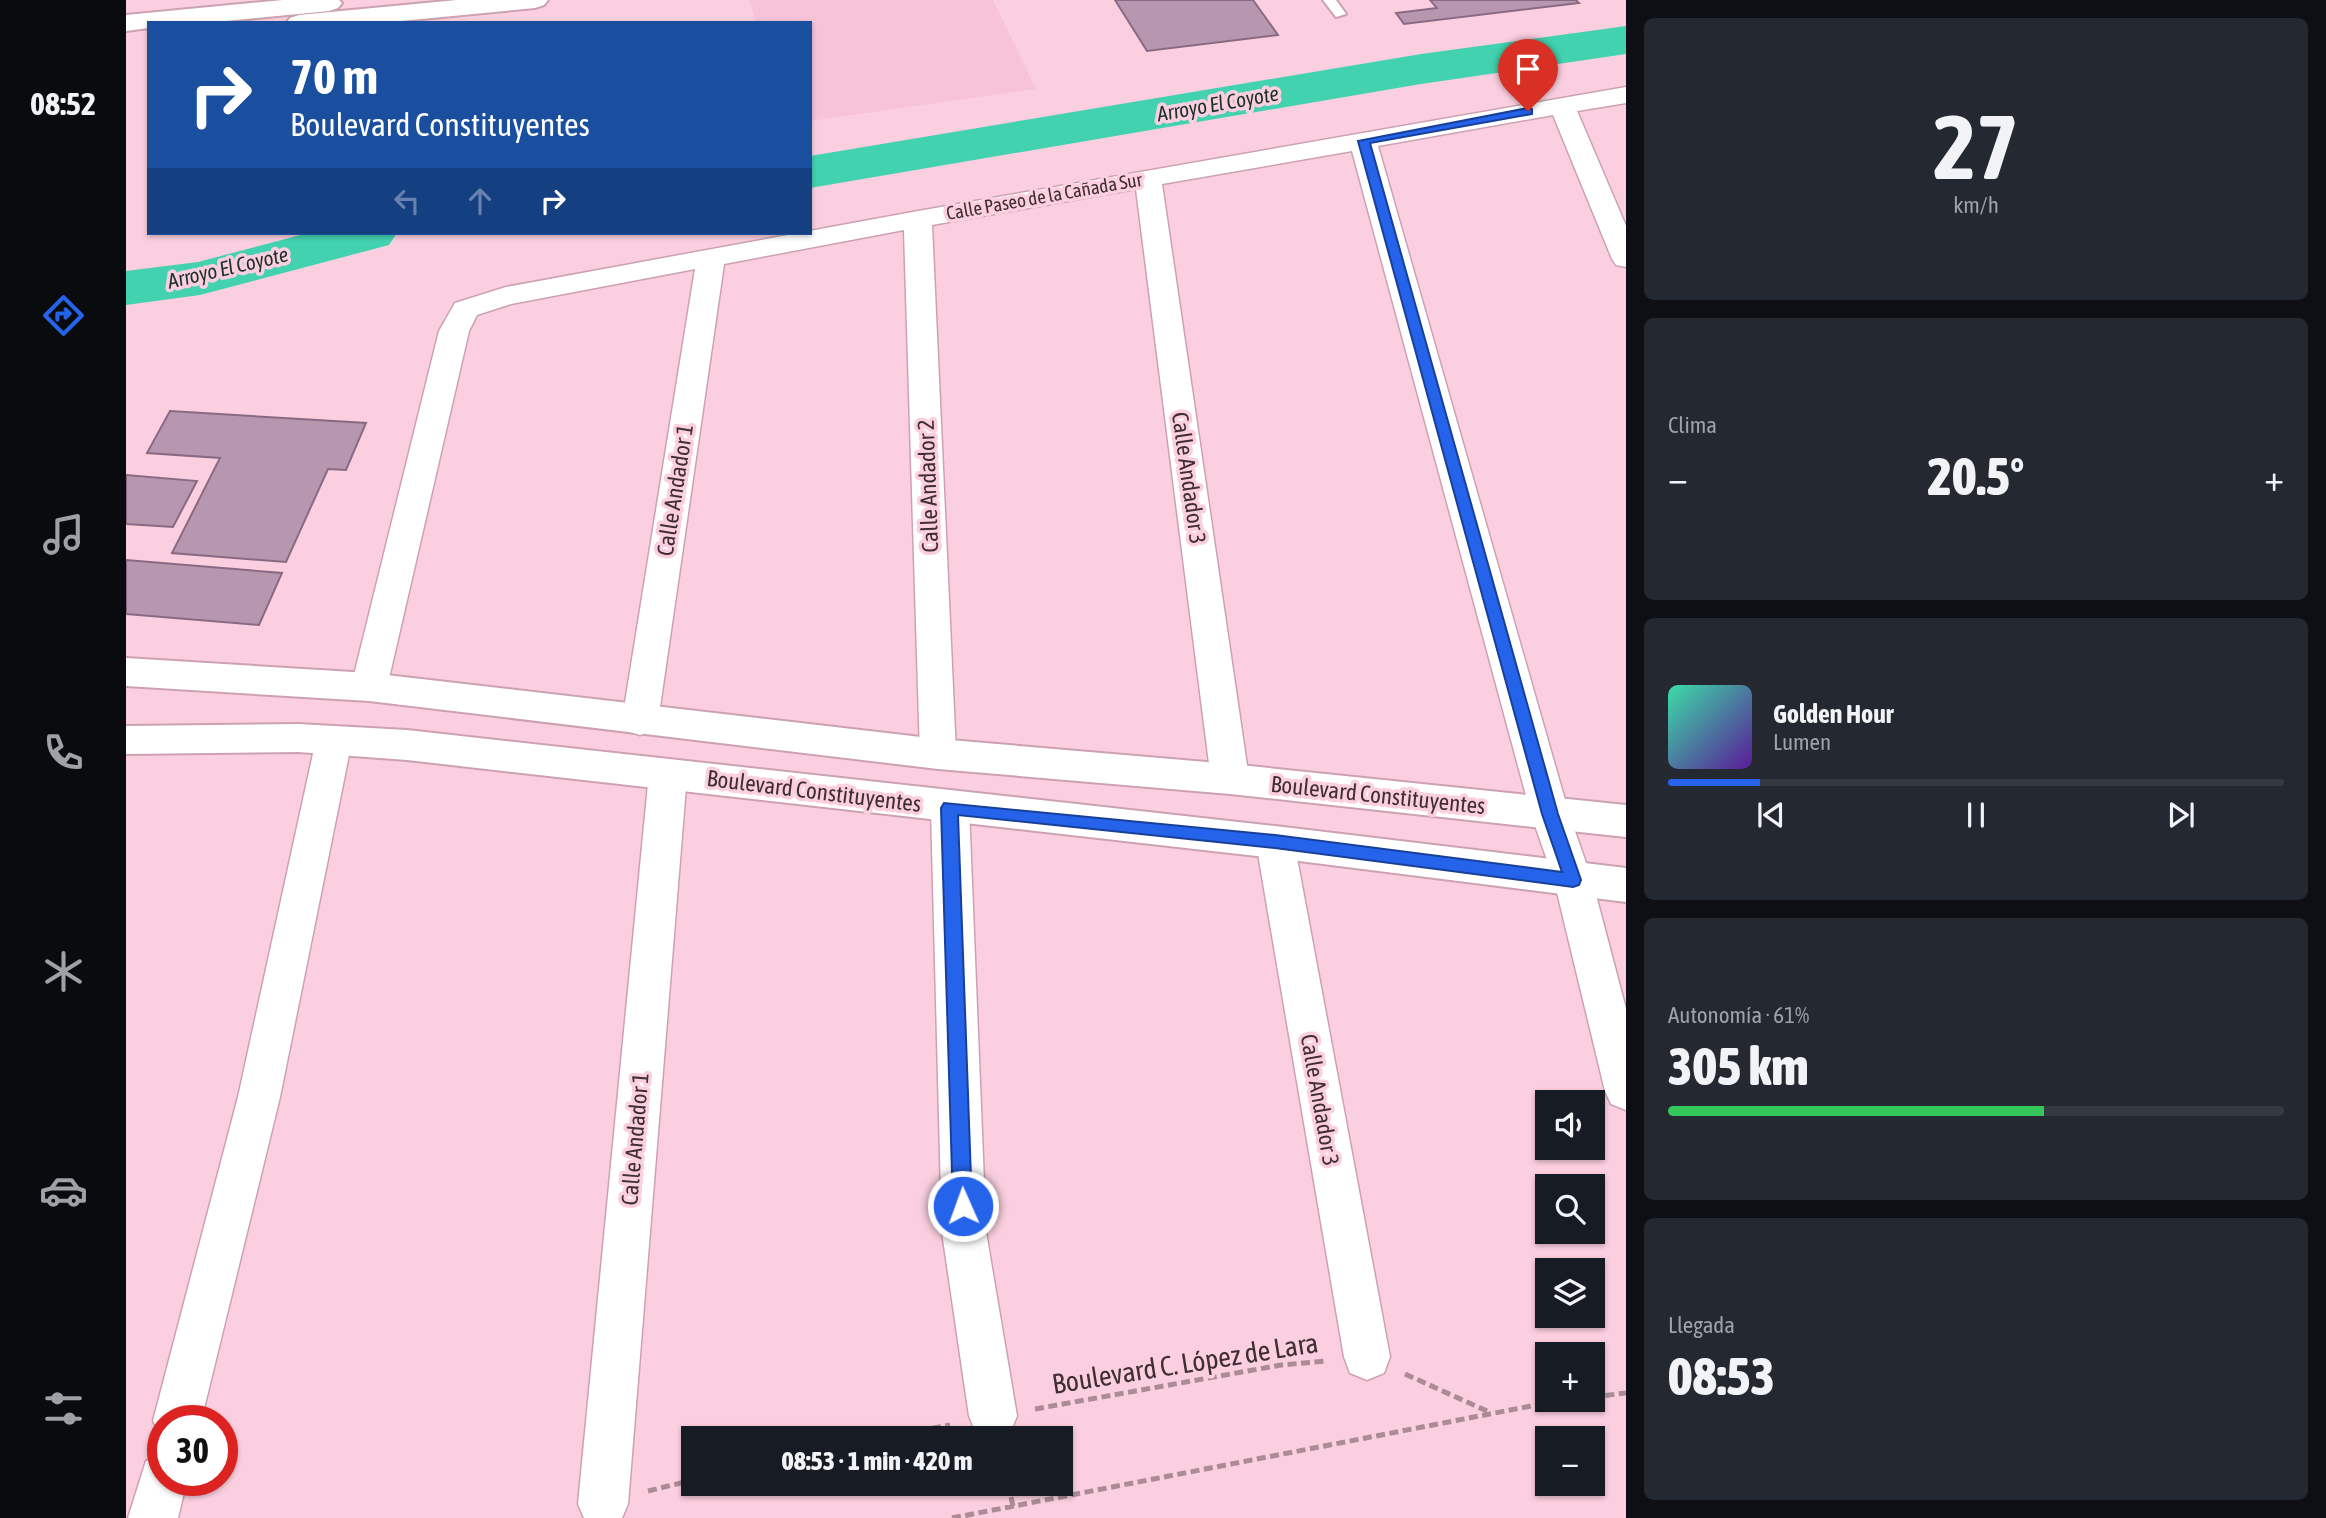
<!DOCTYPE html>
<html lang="es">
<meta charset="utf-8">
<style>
body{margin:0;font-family:"Asap Condensed",sans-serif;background:#242831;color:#f1f3f6;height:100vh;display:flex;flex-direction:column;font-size:26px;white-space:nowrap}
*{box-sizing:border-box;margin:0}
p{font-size:23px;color:#9ea1a6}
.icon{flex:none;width:38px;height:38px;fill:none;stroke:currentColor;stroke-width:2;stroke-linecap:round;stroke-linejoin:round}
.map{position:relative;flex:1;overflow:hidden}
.side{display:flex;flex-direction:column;gap:18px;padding:18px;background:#0d0f14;width:700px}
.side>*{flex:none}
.guide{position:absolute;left:21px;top:21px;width:665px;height:214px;border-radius:0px;box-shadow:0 2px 5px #0004;background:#1a4fa0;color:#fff;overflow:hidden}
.tools{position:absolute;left:1409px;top:1090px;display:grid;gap:14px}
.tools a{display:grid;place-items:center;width:70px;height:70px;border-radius:0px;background:#171b24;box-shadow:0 2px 5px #0004;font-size:35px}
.speed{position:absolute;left:21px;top:1405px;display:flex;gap:14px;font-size:35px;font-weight:700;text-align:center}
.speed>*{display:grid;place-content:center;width:91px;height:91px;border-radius:50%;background:#171b24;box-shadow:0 2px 5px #0004;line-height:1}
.speed .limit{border:10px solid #d22;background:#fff;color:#111}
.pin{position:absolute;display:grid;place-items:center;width:60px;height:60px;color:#fff;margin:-72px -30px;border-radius:50% 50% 50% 0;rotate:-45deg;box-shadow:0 0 7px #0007}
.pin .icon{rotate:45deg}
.me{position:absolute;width:77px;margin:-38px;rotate:358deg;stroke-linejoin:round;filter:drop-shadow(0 0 5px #0008)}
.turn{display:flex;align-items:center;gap:24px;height:147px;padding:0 28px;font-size:32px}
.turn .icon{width:91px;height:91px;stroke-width:2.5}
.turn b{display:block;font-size:49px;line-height:60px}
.lanes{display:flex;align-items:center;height:66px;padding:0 28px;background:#0003;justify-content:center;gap:35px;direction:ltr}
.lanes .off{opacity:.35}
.big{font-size:52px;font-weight:800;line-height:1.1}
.side .card{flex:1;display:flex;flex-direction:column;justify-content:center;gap:10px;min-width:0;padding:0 24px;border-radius:10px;background:#242831}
.side .dial{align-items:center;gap:0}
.dial b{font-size:91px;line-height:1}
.song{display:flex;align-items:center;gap:21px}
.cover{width:84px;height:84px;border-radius:10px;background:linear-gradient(135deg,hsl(160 70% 55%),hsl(270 70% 35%))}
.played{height:7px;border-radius:4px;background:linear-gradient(90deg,#2563eb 15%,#363941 15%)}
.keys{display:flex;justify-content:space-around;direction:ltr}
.heat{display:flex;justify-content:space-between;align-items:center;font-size:38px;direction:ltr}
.charge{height:10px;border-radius:5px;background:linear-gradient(90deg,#34c759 61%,#363941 0)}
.trip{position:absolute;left:555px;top:1426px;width:392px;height:70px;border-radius:0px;background:#171b24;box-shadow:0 2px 5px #0004;font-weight:800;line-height:70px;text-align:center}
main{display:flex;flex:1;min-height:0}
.dock{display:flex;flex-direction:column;width:126px;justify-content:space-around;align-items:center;background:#090b0e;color:#9ea1a6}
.dock .icon{width:49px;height:49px}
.dock .current{color:#2563eb}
.dock b{font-size:32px;color:#f1f3f6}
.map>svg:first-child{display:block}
</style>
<main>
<nav class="dock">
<b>08:52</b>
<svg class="icon current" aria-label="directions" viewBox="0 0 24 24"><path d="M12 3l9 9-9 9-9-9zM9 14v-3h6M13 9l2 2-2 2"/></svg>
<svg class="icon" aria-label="music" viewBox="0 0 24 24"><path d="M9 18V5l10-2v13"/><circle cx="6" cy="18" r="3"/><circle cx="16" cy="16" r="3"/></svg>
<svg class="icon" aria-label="phone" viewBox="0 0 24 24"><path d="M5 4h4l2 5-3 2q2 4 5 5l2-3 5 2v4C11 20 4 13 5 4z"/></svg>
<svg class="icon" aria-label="climate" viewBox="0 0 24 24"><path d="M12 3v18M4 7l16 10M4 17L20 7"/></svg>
<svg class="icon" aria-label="car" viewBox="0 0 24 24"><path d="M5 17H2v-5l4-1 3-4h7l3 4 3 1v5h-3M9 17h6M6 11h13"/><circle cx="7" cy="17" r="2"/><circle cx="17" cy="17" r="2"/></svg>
<svg class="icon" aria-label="filters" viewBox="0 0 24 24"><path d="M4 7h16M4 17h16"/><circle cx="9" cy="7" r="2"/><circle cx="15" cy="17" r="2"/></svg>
</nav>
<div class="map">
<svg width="1500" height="1518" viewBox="0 0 1500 1518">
<rect width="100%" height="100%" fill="#fbcfdf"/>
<path fill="#f7c3d7" d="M623 0H867L910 89 684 121V23H631Z"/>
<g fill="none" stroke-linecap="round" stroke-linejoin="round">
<path fill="#43d2b0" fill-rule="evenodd" d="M1500 26V54L1295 84 684 188V156L1295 54Z
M182 233H271L263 245 74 295 0 305V271L72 262Z"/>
</g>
<path fill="#b796b0" stroke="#8a6a83" stroke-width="2" d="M989 0H1127L1152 35 1021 51Z
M1304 0H1450L1453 3 1278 24 1270 13 1311 8Z
M44 411 240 423 220 470 202 469 160 562 46 553 94 458 21 453Z
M0 475 71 481 47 527 0 524Z
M0 560 156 573 133 625 0 614Z"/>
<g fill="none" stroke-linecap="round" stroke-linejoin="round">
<g stroke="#cca2b2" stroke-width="4">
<path id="service" d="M1197 0H1210L1220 14 1210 17Z"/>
</g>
<g stroke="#cca2b2" stroke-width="3">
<path id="minor" d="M1500 87V103L1451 111 1500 226V267L1490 265 1486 259 1427 115 1252 146 1443 814 1466 880 1500 1009V1110L1485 1104 1479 1091 1428 880 1405 814 1226 151 1036 184 1123 779 1117 789 1104 793 1091 789 1085 779 1010 189 806 225 830 754 825 764 812 768 799 764 794 754 778 230 598 264 532 721 527 731 514 735 501 731 496 721 569 269 385 304 351 315 343 331 261 687 256 696 243 700 230 696 225 687 313 331 329 303 380 287 792 211Z
M208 726 221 730 226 740 154 1097 75 1421H37V1439L27 1421 112 1097 190 740 195 730Z
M542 760 555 764 561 774 502 1504 496 1518H458L452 1504 523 774 529 764Z
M824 793 837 798 843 808 860 1232 891 1416 884 1433 870 1438 850 1433 843 1416 816 1232 805 808 811 798Z
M1149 827 1162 831 1168 842 1264 1357 1258 1373 1241 1380 1224 1373 1218 1357 1130 842 1136 831Z
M37 1454V1480H61L52 1518H2L20 1461Z"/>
</g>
<g stroke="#cca2b2" stroke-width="4">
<path id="tertiary" d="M157 0H213L216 3 212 8 203 11 80 23H23V28L0 31V15Z
M331 0H422L418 5 409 8 254 23H160L164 18 173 15Z
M0 658 243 673 812 739 1104 764 1500 805V837L1104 794 812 769 243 701 0 686Z
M172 724 281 730 1149 826 1500 868V902L1149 858 281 760 172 752 0 754V726Z"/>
</g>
<path stroke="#ab8b96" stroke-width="5" stroke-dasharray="9 4.5" stroke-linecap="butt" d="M1279 1374 1363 1412
M1466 1397 1500 1393
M909 1409 1155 1365 1200 1361
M753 1438 824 1425
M882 1484 887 1506
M522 1491 567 1480
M826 1518 1436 1400"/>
<use href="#service" fill="#fff" fill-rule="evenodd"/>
<use href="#minor" fill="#fff" fill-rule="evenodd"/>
<use href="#tertiary" fill="#fff" fill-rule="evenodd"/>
</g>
<path fill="#2563eb" stroke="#184099" stroke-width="2" d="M1402 108 1406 109V114L1244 143 1432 814 1455 880 1453 885 1447 887 1149 848 832 815 846 1206 844 1212 837 1215 830 1212 827 1206 815 808 818 803 1149 835 1436 872 1416 814 1232 141Z"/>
<g text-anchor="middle" stroke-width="7" stroke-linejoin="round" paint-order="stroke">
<g font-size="19" fill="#3f2e34" stroke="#fbcfdf">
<text transform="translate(918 196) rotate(-10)" y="7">Calle Paseo de la Cañada Sur</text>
</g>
<g font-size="21" font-style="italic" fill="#1b322b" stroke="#fbcfdf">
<text transform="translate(1092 104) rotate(-10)" y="7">Arroyo El Coyote</text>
<text transform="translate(102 268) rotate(-13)" y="7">Arroyo El Coyote</text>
</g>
<g font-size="23" fill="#3f2e34" stroke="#fbcfdf">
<text transform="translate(1063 478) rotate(82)" y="8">Calle Andador 3</text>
<text transform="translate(802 486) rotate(-92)" y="8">Calle Andador 2</text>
<text transform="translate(549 490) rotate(-81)" y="8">Calle Andador 1</text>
<text transform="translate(688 791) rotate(7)" y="8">Boulevard Constituyentes</text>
<text transform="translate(1252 795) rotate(6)" y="8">Boulevard Constituyentes</text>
<text transform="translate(1194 1100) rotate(80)" y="8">Calle Andador 3</text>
<text transform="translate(509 1139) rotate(-85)" y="8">Calle Andador 1</text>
</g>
<g font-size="28" fill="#3f2e34" stroke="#fbcfdf">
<text transform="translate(1059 1363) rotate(-9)" y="10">Boulevard C. López de Lara</text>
</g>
</g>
</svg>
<div class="tools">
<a><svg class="icon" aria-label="sound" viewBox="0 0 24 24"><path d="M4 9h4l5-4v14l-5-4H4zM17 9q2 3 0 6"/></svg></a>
<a><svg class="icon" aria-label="search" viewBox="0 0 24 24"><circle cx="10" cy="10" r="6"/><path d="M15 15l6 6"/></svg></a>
<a><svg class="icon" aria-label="layers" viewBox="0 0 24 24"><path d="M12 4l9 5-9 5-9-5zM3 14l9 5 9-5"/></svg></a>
<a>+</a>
<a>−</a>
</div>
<div class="speed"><div class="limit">30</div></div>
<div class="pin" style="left:1402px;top:111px;background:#d93025"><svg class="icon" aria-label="arrive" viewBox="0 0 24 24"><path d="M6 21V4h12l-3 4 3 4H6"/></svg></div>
<svg class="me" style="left:837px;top:1206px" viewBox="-20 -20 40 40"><circle r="17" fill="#2563eb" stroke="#fff" stroke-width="3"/><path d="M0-11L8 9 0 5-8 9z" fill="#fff"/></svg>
<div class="trip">08:53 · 1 min · 420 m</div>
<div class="guide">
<div class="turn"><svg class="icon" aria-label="right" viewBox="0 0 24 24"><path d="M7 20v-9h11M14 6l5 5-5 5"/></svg><div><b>70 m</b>Boulevard Constituyentes</div></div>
<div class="lanes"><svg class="icon off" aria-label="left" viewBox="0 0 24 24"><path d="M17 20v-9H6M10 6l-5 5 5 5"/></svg><svg class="icon off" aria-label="ahead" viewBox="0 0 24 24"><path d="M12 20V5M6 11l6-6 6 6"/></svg><svg class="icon" aria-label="right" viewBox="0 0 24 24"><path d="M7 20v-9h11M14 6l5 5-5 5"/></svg></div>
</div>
</div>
<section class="side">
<div class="card dial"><b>27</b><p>km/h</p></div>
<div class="card"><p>Clima</p>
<div class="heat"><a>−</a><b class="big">20.5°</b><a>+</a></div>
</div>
<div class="card">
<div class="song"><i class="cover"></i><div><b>Golden Hour</b><p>Lumen</p></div></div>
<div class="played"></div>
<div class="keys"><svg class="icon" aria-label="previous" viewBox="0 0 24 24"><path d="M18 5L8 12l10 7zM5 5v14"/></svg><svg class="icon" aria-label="pause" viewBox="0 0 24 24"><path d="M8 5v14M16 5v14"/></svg><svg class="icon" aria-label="next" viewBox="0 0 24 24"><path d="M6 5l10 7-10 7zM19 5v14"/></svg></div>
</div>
<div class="card"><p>Autonomía · 61%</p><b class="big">305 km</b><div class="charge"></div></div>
<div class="card"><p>Llegada</p><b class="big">08:53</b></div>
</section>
</main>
